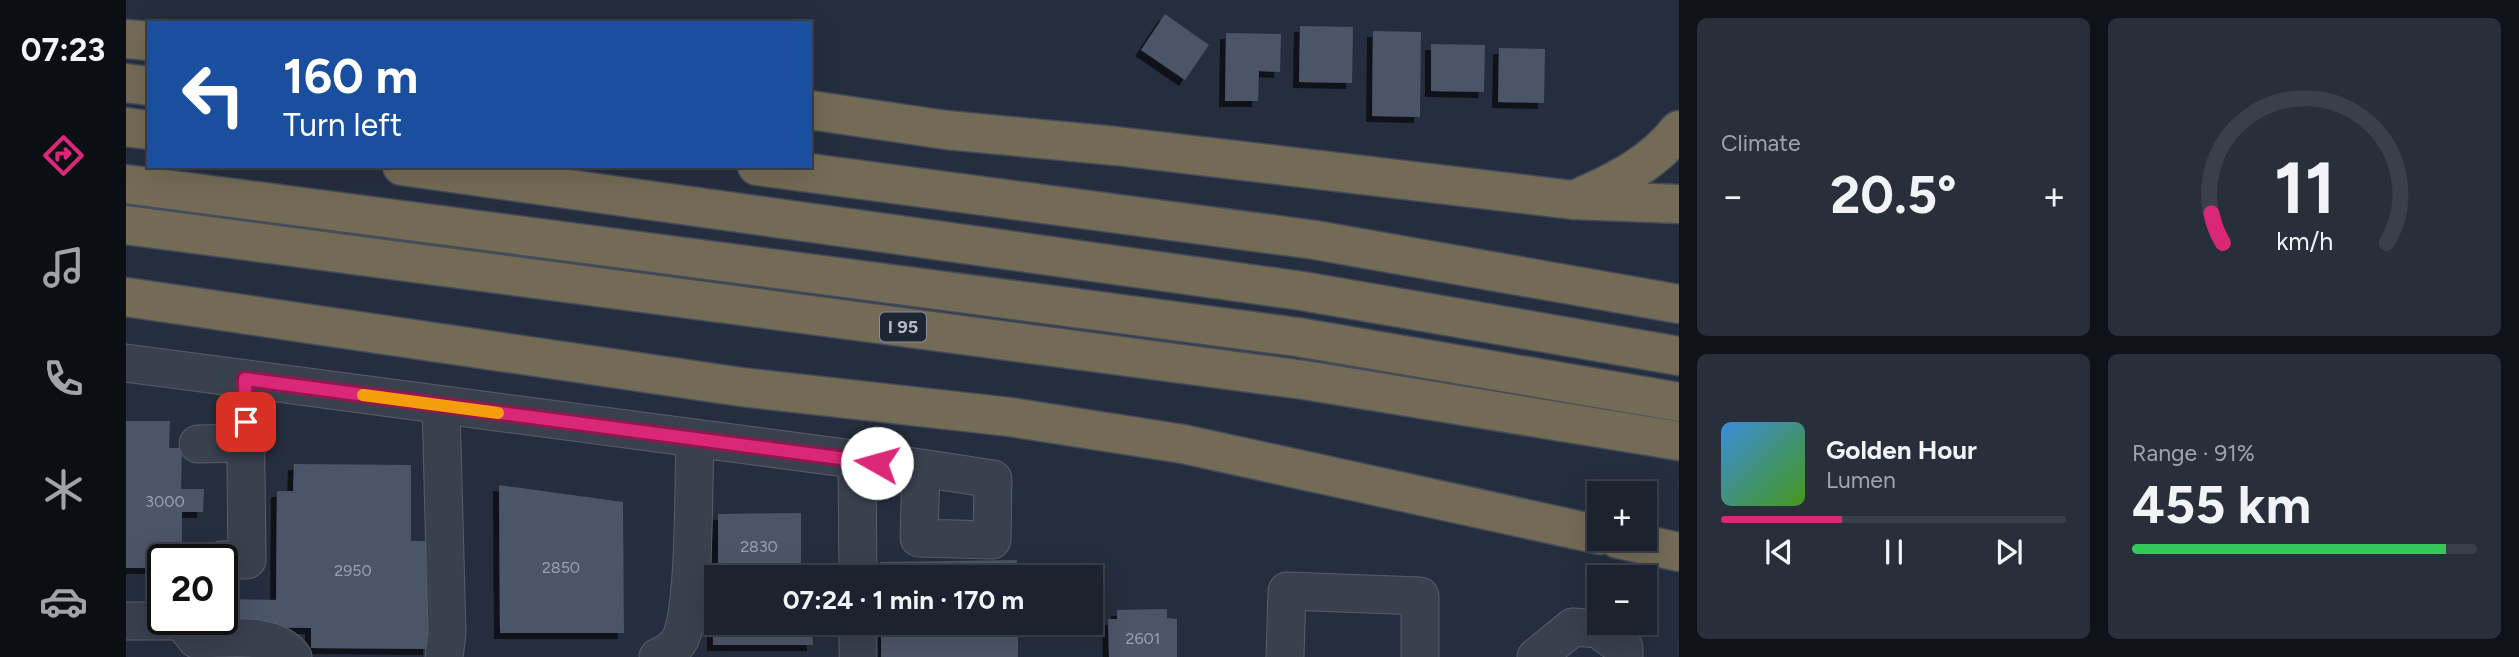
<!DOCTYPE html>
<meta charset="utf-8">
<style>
body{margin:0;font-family:Figtree,sans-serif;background:#292f3a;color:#f1f3f6;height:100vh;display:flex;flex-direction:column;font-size:26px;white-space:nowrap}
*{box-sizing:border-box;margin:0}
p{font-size:23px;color:#a0a4aa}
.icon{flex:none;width:38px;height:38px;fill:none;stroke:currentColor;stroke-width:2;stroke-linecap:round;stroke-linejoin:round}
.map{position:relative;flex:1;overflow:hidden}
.sheet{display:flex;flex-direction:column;gap:18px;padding:18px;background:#0f1319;width:840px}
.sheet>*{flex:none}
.hud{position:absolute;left:21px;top:21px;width:665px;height:147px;border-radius:0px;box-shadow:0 7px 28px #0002,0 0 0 2px #3a3f4a;background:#1a4fa0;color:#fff;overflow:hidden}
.fabs{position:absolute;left:1461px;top:481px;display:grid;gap:14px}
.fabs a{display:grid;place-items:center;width:70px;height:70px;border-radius:0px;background:#1c222e;box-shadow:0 7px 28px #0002,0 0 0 2px #3a3f4a;font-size:35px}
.speed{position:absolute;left:21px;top:544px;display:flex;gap:14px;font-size:35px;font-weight:700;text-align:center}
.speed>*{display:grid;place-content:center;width:91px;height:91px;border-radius:50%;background:#1c222e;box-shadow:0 7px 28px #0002,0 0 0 2px #3a3f4a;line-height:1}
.speed .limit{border:4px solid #111;border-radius:10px;background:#fff;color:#111}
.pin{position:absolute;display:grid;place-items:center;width:60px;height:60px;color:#fff;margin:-30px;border-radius:14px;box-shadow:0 4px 10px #0006}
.me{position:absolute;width:77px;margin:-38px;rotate:277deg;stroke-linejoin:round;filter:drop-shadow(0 0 5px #0008)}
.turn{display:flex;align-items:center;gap:24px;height:147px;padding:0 21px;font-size:32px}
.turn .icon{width:91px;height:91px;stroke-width:2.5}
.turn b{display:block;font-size:49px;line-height:60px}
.big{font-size:52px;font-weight:700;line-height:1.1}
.sheet .widget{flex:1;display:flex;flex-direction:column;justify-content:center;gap:10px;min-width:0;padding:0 24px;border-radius:10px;background:#292f3a}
.sheet .dial{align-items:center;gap:0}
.dial svg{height:182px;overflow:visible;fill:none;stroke:#3a3f4a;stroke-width:7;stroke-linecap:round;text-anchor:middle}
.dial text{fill:#f1f3f6;stroke:none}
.song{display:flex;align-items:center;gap:21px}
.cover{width:84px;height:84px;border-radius:10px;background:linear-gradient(135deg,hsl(210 70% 55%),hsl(100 70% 35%))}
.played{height:7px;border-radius:4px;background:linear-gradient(90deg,#db2777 35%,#3a3f4a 35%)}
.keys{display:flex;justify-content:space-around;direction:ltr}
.heat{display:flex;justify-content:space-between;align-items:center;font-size:38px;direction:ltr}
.charge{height:10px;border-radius:5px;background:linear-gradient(90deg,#34c759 91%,#3a3f4a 0)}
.sheet .tiles{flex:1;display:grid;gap:18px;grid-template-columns:repeat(2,1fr)}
.trip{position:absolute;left:578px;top:565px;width:399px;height:70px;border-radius:0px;background:#1c222e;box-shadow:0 7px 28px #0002,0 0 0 2px #3a3f4a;font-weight:700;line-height:70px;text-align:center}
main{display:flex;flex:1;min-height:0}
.tab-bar{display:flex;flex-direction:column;width:126px;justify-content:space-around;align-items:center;background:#0b0e12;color:#a0a4aa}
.tab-bar .icon{width:49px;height:49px}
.tab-bar .current{color:#db2777}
.tab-bar b{font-size:32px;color:#f1f3f6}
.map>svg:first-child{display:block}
</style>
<main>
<nav class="tab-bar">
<b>07:23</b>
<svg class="icon current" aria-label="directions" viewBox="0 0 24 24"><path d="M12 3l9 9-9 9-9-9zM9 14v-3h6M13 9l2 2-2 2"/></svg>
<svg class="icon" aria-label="music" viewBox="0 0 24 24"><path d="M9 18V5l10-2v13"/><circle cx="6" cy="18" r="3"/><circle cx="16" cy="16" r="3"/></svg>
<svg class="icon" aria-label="phone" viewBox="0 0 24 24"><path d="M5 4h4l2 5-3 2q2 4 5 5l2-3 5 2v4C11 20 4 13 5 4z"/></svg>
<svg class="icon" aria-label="climate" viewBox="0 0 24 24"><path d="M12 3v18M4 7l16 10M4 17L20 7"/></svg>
<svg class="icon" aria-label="car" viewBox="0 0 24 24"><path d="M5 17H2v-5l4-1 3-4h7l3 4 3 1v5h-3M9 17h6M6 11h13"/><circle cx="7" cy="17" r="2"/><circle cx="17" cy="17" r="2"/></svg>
</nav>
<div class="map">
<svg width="1553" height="657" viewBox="0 0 1553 657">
<defs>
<filter id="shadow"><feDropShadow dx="-6" dy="6" stdDeviation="0" flood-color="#0009"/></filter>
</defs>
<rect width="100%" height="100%" fill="#252e3e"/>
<path fill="#4b5467" filter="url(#shadow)" d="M1039 14 1083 45 1059 80 1015 50Z
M1174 26 1227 27 1226 83 1173 82Z
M1247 31 1295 32 1294 117 1246 116Z
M1100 33 1155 34 1154 72 1133 71 1132 101H1099Z
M1305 44 1359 45 1358 92 1305 91Z
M1373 48 1419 49 1418 103 1372 102Z
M0 421H44L43 448H56L55 489H78L77 512H56V560H37V568H0Z
M168 464 285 465V541H304L303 649 185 648V628L80 627V620H96V599L150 600 151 491H167Z
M373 485 497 502 498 633H374Z
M675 513V578H592V514Z
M891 560V578H754V562Z
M587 605H590V623H686L687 645H587Z
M1041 609V618L1051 619V657H983L982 619H991V610Z
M755 623H892V657H755Z"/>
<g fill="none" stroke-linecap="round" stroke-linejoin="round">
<g stroke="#575e6c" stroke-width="39">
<path id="minor" d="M0 363 795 468 793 538 866 540 867 479 795 468
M315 405 321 633 318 657
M72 444 120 443
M731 460 732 578
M96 560H121L119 379
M0 621H56L70 639C100 639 147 630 167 657
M732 623V657
M532 657C540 654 548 648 553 641 570 613 567 478 569 439
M1159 657 1161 591 1294 596V657
M1410 657 1447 627 1472 629 1498 648V657"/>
</g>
<g stroke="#444b59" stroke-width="41">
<path id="highway" d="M0 39 23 41
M0 83 23 86
M684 110 820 130 990 146 1447 200 1553 204
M0 127 23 130
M276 166 1176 291 1553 356
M631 166 1189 240 1553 304
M0 184 1171 337 1553 402
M1455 197C1493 180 1527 163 1553 130
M0 225 1178 380 1553 441
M0 297 615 387 884 417 1057 444 1474 535
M1492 539 1553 552"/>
</g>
<use href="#minor" stroke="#39404e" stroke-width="37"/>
<use href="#highway" stroke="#746b56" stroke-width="38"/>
</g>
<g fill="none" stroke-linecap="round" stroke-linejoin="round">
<g stroke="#8e194d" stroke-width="18">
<path id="route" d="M120 422 119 379 751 463"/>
</g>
<use href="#route" stroke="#db2777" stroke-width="12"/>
<path stroke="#f59e0b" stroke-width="12" d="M237 395 372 413"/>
</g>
<g text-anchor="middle" stroke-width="7" stroke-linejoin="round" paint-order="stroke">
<g font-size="16" fill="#9aa1b0">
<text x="39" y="507">3000</text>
<text x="633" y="552">2830</text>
<text x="435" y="573">2850</text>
<text x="227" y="576">2950</text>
<text x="1017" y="644">2601</text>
</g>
<rect fill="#1e2533" stroke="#888e9c" stroke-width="2" x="754" y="312.5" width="46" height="29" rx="5"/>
<g font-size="18" font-weight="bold" fill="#b5bbc9">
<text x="777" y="333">I 95</text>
</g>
</g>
</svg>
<div class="fabs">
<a>+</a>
<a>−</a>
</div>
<div class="speed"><div class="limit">20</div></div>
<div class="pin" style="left:120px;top:422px;background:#d93025"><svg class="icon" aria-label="arrive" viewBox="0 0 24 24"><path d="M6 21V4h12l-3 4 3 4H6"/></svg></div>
<svg class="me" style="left:751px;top:463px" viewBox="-20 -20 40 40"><circle r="19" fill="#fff"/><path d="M0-13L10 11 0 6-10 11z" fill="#db2777"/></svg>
<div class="trip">07:24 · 1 min · 170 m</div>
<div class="hud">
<div class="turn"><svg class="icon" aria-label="left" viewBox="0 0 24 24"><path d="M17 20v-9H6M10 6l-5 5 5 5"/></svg><div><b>160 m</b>Turn left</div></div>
</div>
</div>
<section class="sheet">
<div class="tiles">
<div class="widget"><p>Climate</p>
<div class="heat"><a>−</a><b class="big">20.5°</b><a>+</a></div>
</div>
<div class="widget dial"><svg viewBox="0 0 100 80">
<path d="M14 69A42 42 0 1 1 86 69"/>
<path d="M14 69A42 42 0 0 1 9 56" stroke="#db2777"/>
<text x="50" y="56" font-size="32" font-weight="700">11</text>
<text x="50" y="72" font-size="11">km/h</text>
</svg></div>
<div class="widget">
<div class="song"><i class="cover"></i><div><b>Golden Hour</b><p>Lumen</p></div></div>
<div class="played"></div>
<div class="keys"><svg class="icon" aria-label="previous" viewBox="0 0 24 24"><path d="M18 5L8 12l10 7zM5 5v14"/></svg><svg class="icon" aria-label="pause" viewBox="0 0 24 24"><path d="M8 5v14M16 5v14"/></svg><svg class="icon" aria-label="next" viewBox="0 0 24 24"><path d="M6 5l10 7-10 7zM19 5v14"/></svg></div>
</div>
<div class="widget"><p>Range · 91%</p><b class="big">455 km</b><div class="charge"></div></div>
</div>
</section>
</main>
